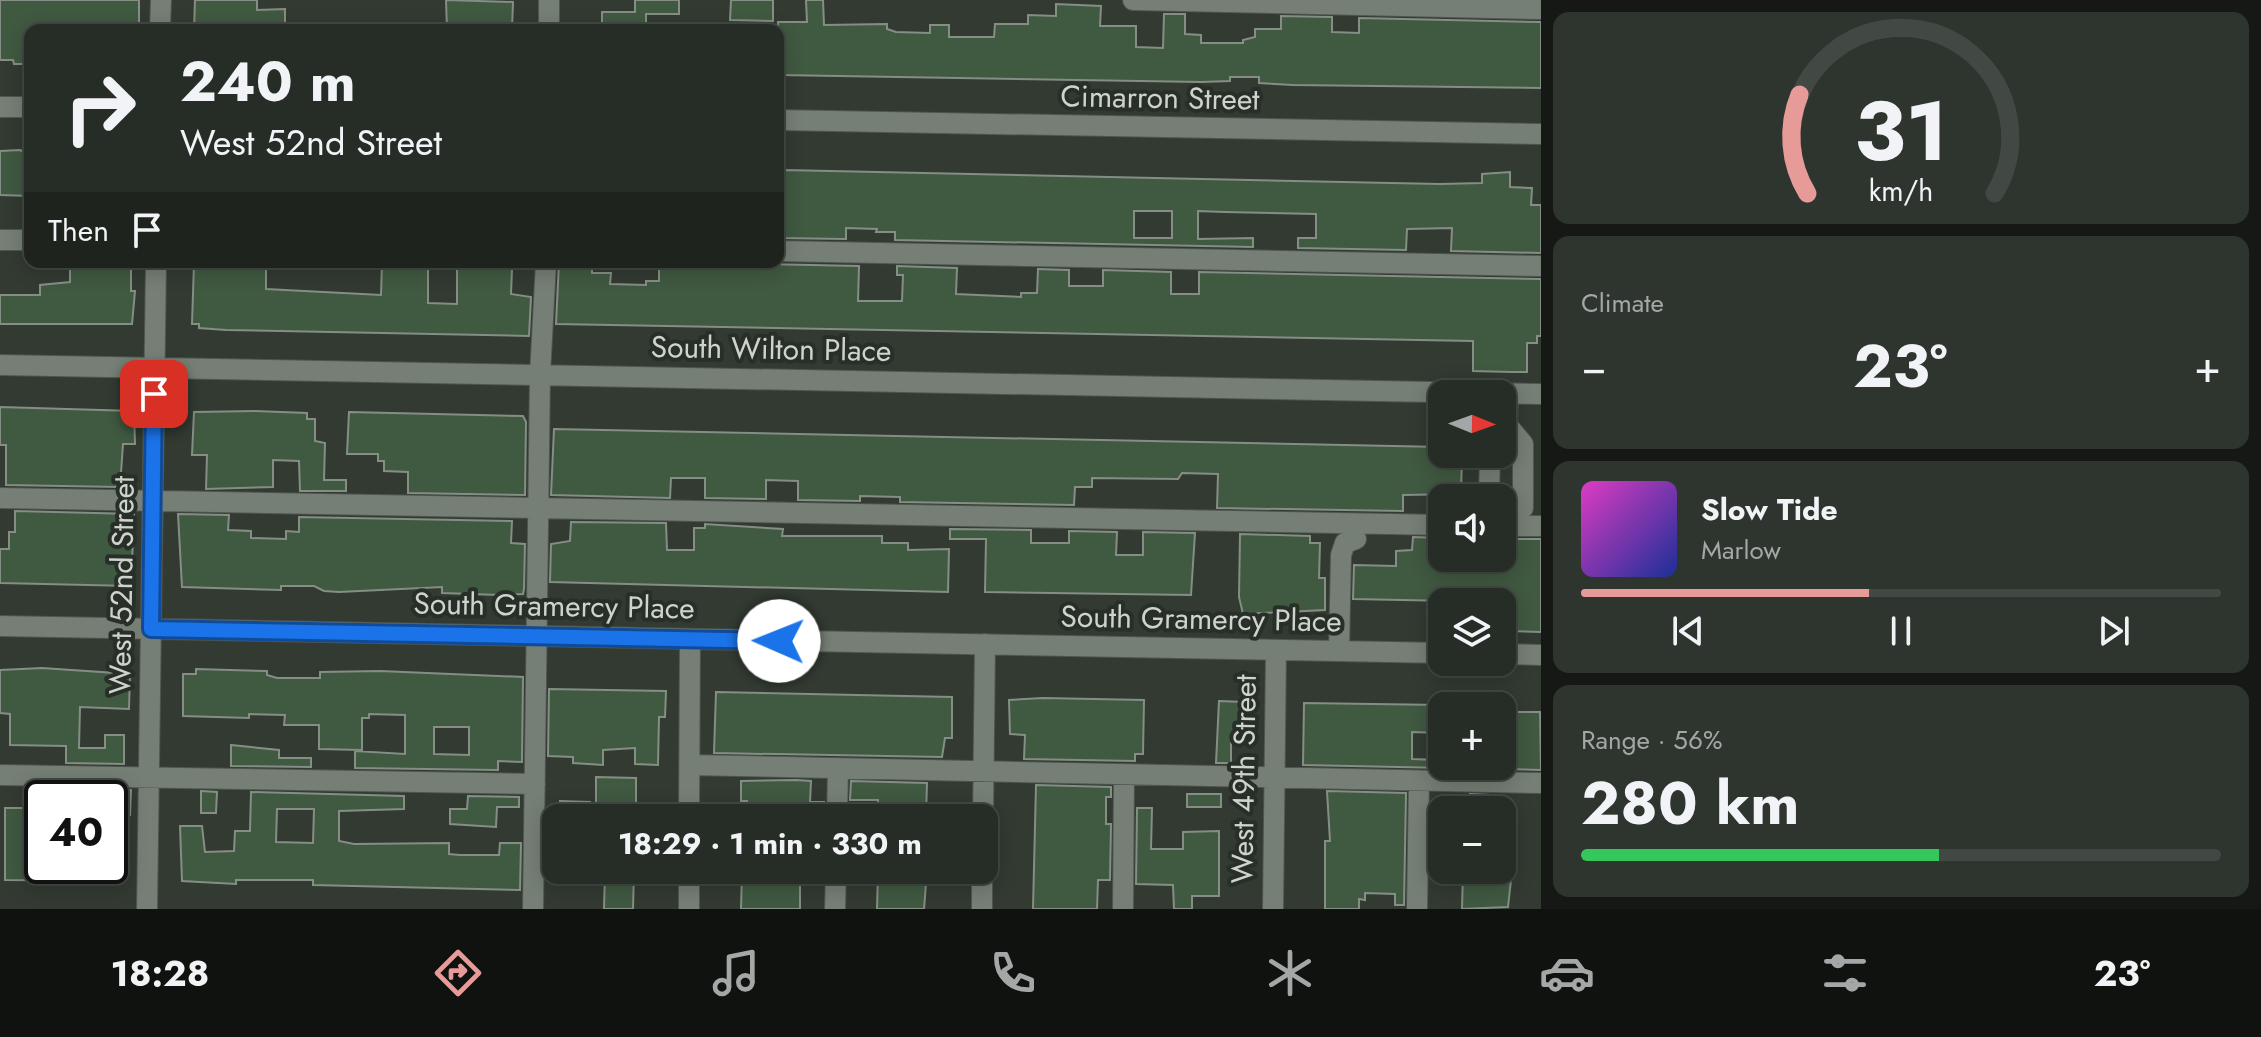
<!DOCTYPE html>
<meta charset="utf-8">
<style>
body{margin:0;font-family:Jost,sans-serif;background:#2e342e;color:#f1f3f6;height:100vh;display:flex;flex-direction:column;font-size:30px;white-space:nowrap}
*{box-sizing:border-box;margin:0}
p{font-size:26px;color:#a4a7a7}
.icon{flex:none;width:44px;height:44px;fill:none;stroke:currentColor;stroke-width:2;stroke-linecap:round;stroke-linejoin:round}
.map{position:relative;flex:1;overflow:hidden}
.drawer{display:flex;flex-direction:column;gap:12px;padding:12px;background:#151815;width:720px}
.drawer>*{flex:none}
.guide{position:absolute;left:24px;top:24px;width:760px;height:244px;border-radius:16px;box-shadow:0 4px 20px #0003,0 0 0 2px #424843;background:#262c26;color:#f1f3f6;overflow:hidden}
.needle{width:52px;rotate:91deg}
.buttons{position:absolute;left:1428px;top:380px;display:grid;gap:16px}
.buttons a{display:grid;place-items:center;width:88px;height:88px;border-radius:16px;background:#262c26;box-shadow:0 4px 20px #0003,0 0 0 2px #424843;font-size:40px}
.speed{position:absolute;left:24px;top:780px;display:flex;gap:16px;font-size:40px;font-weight:700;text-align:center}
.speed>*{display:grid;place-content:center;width:104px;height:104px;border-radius:50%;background:#262c26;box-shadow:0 4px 20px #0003,0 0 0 2px #424843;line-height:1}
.speed .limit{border:4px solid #111;border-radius:12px;background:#fff;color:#111}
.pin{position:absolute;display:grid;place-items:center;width:68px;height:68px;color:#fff;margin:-34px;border-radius:16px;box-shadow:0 4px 12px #0006}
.me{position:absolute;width:88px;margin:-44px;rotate:271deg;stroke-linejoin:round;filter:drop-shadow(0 0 6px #0008)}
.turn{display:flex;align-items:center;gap:28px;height:168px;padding:0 24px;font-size:36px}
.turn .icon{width:104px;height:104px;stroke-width:2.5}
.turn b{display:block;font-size:56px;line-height:68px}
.then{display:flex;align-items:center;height:76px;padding:0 24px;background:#0003;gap:16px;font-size:30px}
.big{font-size:60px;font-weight:700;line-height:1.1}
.drawer .card{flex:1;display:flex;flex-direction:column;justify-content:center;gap:12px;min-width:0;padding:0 28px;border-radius:16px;background:#2e342e}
.drawer .dial{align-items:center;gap:0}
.dial svg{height:208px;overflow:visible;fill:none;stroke:#424843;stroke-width:7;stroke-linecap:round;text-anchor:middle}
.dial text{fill:#f1f3f6;stroke:none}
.song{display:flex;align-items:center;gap:24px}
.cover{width:96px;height:96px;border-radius:12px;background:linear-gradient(135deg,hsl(310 70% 55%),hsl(230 70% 35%))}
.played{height:8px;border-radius:4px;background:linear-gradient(90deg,#e69b98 45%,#424843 45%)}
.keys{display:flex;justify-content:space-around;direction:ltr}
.heat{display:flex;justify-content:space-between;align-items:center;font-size:44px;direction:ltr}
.charge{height:12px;border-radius:6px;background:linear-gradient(90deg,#34c759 56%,#424843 0)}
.trip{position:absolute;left:542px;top:804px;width:456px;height:80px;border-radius:16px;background:#262c26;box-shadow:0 4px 20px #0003,0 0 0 2px #424843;font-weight:700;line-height:80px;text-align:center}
.menu{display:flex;height:128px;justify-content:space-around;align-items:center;background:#0f120f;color:#a4a7a7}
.menu .icon{width:56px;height:56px}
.menu .active{color:#e69b98}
.menu b{font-size:36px;color:#f1f3f6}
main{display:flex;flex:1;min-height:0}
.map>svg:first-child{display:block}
</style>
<main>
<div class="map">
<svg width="1541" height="909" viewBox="0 0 1541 909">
<rect width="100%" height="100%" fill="#323a32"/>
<path fill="#405941" stroke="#858e85" stroke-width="2" fill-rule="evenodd" d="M0 0H139V30H30V64H14L13 60H0Z
M195 0H257V10L285 9V30H194Z
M446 0 513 2 512 30H447Z
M635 0H679V14H646V30H602V12H635Z
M731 0H773V21L730 20Z
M806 0H823L824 25 887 24V29L896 32 930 33V25H949V37H994L995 24H1028V15L1056 16V4L1101 6 1100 26H1136V47L1163 48 1164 14H1185V34L1201 35V43H1243V40L1255 37V29H1281V16L1332 17V32L1359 33V18L1541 22V88L1293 85 1259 83V77H1230V81L1201 82 779 75 778 22H807Z
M20 150 30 155V196L0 195V151Z
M783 170 1440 184 1482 183V174L1510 172V187L1532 188 1531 205H1541V253L1451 251 1452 228 1407 229 1406 250 1298 248V238H1316V214L1224 212 1198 211V239L1253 238V247L895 240V232H876L877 229 846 228V239L778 238V175H783ZM1134 211H1172V238H1134Z
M70 262H111V269H131V291H135L132 324H0V295H40V285L70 282Z
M266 262V289L381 295 382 262H428V303L457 304V262H502V268L512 269 511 294 531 297 529 336 226 330 199 328V324H192L194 263Z
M559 262H592V273H611L610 284 646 285V281H659V262L859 266 858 301H902L903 275H897V266L957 268 956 294 1021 297V293H1037L1038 269 1069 270V286H1103V270L1171 272V294H1199V272L1541 279V336H1537V343H1527V372H1512L1473 371V341L556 324Z
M0 407 134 411 135 444H123L120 487 6 485V445H0Z
M255 411 307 413V419H315V441L325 443 324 480H346V491H300L299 461 273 460V487L206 489 207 455H192L194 412Z
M349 412 523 416 526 422 525 495 408 493V472L384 471V461H378V454H347Z
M554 429 1442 447V454H1462L1461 494 1403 495V511L1217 508 1218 474 1182 473 1178 479 1092 478V487H1075L1074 505 900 502V497L860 496V501L798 500V481L766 480V499L705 498V478H671L670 498 551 495Z
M15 511 134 514 131 586 0 583V549H9V532H15Z
M178 514 229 515 228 530 251 531V538L286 539V531L299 532V517L512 521 511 543 525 544 524 589 523 594 499 595 442 593V587L339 592 324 591 314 586H281V590L182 587Z
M571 522 666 523 667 550H694V528H705V524L783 529 782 536H882V543H908V550L949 549 948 592 550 582 551 544 570 541Z
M950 529 1031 530V543H1069V531L1117 532 1116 555H1143V532L1195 533 1191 595 985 592 986 539H950Z
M1240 534 1310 536V543H1320L1319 578H1325V610L1243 614 1239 597Z
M1413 537 1442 538V558H1502V539H1541V632L1506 631 1502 628V602L1353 599 1354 565 1396 566V551L1412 550Z
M42 668 130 674 129 709 80 707 79 748H105V735H124V764L66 763V746L10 745V714L0 713V670Z
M196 669 267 671V675L277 678H320V672L380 671 523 677 522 762 498 761V770L355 768V751L405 754V715L369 714V718H362V750L319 749V725H284L285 715 249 714V718L183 716V674H196ZM434 727H469V755L434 754Z
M549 689 666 691 665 717H659L658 765 635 764V748L603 750V765L573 763V757L548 756Z
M716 692 952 697V738H945L942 757 714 753Z
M1043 698 1144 700 1143 754H1135V761L1024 759 1025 735 1010 734 1009 700Z
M1219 701 1244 702 1243 742H1231V763H1216Z
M1304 703 1442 705V733L1412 732V759L1438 760V764L1446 768 1303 765Z
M1502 712H1540L1541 770 1502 769Z
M231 745 279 750V758H311V767L231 766Z
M596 777 636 778V804L596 806Z
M796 780 811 781 810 802H824V817H797V807L747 809V801H741V781Z
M851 781 927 783 926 815H878V800H850Z
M1036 785 1111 787V797H1106V824H1111L1110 880H1098L1097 909H1033Z
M65 789 131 790 130 815 123 814V881L5 880V808H24L29 836H42V866H110V798H65Z
M201 791 217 792 216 813H201Z
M1327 791 1406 793 1404 905H1395V894L1365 893V900L1359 899V909H1325V841H1330Z
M251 792 404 796V809L339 811V841L354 844 449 843V854L460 855H499L500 843H521L520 890 313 885V880H236V884L182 881 180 826H202L205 852 234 851 235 831H250ZM277 809H314L313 843 276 842Z
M1187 794H1221V807H1187Z
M1470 794 1491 795V810H1470Z
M468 796 519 797V807H497L496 827 450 824V809H467Z
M560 801 590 802 591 818H560Z
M1137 808H1152L1151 849H1183V832L1219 831V896H1192V909H1174L1173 885 1136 884Z
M605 870H634L633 909H604Z
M742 870H777V883H800V909H741Z
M878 870 927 871 924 909H877Z
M1463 870 1512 871 1508 907 1462 909Z"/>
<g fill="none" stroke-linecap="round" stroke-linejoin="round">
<g stroke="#4f5650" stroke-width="22">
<path id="minor" d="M1133 0 1541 9
M160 30 161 0
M549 30V0
M0 107H30
M778 120 1541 134
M0 240H30
M778 251 1541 266
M0 365 1541 394
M0 498 1442 525
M1489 498 1490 454
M1502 511 1523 508V444L1507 425 1508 393
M1502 526H1541
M0 626 1442 653
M1339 651 1341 555 1345 543 1356 539
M1502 654 1541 655
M690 765 1541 783
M0 775 535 784
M689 818 690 639
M837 818 838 769
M983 818 985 644
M147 909 156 262
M533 909 540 375 546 262
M689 909V870
M835 909 836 870
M982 909V870
M1123 909 1124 775
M1273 909 1276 650
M1417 909 1419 781"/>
</g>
<use href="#minor" stroke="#767f76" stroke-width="20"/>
</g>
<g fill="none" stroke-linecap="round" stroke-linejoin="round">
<g stroke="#114b97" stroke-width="20">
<path id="route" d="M154 394 151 629 779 641"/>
</g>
<use href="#route" stroke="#1a73e8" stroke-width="14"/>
</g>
<g text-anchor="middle" stroke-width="8" stroke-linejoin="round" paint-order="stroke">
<g font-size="30" fill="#ced3ce" stroke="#282f28">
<text transform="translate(1160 98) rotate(1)" y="10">Cimarron Street</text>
<text transform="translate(771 349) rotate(1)" y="10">South Wilton Place</text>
<text transform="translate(122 585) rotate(-89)" y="10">West 52nd Street</text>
<text transform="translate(554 606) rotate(1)" y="10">South Gramercy Place</text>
<text transform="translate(1201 619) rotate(1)" y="10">South Gramercy Place</text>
<text transform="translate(1244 779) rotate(-89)" y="10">West 49th Street</text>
</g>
</g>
</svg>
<div class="buttons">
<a><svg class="needle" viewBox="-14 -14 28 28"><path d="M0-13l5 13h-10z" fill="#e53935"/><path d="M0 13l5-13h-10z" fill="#a4a7a7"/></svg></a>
<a><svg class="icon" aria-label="sound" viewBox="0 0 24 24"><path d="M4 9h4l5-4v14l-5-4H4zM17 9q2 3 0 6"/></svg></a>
<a><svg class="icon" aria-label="layers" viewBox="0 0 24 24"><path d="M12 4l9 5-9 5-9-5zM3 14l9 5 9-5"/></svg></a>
<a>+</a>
<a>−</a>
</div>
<div class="speed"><div class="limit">40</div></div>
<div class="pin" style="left:154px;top:394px;background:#d93025"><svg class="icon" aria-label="arrive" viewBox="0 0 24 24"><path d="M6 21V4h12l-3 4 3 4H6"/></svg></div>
<svg class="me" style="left:779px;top:641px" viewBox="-20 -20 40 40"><circle r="19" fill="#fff"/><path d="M0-13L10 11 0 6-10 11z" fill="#1a73e8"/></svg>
<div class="trip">18:29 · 1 min · 330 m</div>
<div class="guide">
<div class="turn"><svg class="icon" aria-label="right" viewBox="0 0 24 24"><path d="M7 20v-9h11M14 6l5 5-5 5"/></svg><div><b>240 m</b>West 52nd Street</div></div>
<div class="then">Then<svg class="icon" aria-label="arrive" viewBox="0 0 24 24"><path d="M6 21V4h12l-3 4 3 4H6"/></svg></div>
</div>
</div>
<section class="drawer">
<div class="card dial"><svg viewBox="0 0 100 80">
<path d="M14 69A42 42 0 1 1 86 69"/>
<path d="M14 69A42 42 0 0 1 11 31" stroke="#e69b98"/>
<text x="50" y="56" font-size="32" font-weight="700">31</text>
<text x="50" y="72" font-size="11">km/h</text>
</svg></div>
<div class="card"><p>Climate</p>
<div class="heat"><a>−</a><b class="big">23°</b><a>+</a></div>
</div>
<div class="card">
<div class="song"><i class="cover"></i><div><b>Slow Tide</b><p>Marlow</p></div></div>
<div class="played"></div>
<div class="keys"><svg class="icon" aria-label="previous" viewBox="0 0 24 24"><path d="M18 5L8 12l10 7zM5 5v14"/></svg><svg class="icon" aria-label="pause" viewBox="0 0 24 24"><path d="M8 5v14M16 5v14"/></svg><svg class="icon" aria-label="next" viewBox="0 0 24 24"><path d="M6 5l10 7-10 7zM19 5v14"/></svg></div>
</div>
<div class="card"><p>Range · 56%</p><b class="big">280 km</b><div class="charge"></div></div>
</section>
</main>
<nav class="menu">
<b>18:28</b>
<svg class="icon active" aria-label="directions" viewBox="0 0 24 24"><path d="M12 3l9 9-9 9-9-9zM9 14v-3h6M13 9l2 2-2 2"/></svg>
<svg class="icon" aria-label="music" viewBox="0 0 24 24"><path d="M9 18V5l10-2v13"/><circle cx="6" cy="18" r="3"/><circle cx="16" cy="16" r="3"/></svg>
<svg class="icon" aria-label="phone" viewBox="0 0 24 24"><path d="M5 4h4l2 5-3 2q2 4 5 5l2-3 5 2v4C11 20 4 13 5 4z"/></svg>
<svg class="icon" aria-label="climate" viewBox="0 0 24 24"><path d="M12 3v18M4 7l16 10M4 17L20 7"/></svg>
<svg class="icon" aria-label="car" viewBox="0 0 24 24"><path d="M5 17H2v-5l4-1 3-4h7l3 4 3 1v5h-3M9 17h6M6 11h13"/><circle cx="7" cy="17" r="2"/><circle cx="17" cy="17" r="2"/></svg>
<svg class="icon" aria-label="filters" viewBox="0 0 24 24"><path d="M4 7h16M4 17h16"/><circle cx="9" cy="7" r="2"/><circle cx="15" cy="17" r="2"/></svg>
<b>23°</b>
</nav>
